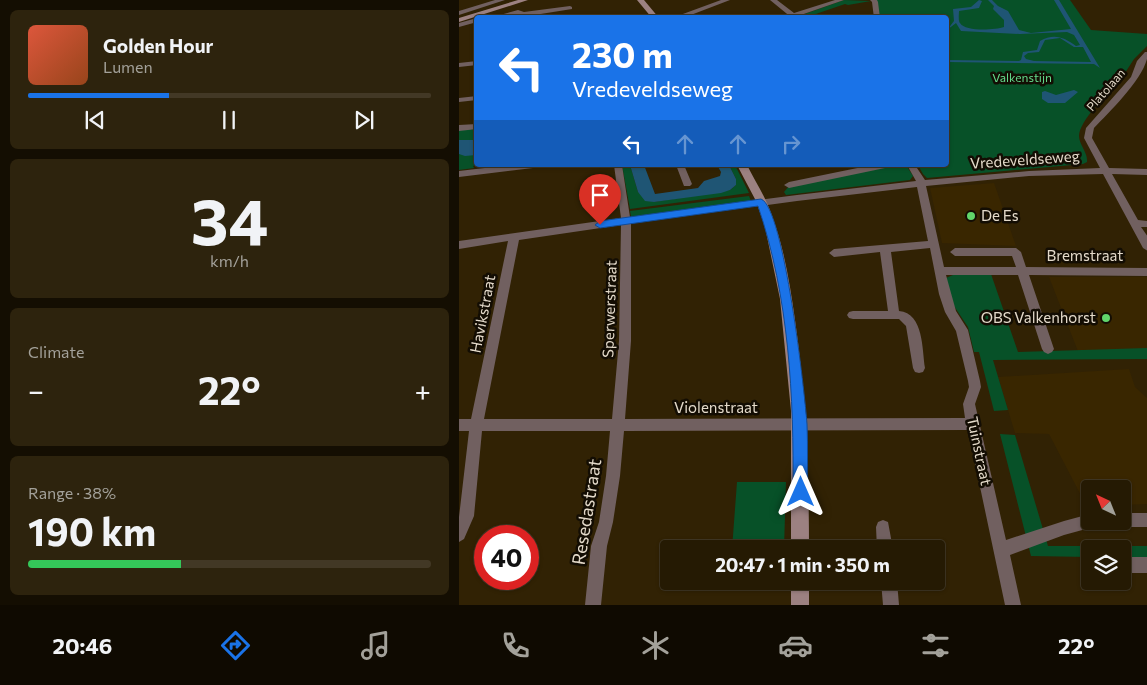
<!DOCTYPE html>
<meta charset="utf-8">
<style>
body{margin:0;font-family:Commissioner,sans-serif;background:#2d230d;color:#f1f3f6;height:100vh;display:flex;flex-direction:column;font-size:19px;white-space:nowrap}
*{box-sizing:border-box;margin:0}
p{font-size:16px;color:#a3a19a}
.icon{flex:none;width:28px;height:28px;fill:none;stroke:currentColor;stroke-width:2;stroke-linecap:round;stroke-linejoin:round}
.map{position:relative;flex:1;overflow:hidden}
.panel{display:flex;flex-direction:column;gap:10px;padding:10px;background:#140e02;width:459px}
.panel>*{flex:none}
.hud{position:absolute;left:15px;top:15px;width:475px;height:152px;border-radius:5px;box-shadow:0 1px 4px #0004,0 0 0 1px #423825;background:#1a73e8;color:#fff;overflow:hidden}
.needle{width:32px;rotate:317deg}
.tools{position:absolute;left:622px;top:480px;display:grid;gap:10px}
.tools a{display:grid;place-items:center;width:50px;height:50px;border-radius:5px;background:#251a03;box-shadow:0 1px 4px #0004,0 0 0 1px #423825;font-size:25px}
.speed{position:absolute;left:15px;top:525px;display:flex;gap:10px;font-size:25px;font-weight:700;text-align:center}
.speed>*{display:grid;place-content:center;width:65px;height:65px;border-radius:50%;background:#251a03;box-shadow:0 1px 4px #0004,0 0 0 1px #423825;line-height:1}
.speed .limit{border:8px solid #d22;background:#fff;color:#111}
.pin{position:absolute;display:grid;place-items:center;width:42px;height:42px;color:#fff;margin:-51px -21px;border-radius:50% 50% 50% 0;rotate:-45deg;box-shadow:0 0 5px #0007}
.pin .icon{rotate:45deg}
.me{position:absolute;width:55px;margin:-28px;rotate:0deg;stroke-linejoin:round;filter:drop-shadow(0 0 4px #0008)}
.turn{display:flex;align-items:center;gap:18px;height:105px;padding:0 15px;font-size:22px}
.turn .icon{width:65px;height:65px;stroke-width:2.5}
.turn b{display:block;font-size:35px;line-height:42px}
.lanes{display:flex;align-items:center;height:48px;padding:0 15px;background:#0003;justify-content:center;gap:25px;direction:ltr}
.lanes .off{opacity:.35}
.big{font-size:38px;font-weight:700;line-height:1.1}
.panel .widget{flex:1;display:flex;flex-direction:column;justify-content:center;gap:8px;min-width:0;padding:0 18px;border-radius:8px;background:#2d230d}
.panel .dial{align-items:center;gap:0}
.dial b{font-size:65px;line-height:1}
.song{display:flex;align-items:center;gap:15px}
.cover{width:60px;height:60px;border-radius:8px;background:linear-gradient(135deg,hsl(10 70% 55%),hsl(20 70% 35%))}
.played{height:5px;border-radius:2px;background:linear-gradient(90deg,#1a73e8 35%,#423825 35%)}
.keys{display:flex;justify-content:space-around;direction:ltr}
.heat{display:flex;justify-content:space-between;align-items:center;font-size:28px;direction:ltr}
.charge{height:8px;border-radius:4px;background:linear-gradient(90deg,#34c759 38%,#423825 0)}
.trip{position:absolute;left:201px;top:540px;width:285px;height:50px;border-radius:5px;background:#251a03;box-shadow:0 1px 4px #0004,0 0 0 1px #423825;font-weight:700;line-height:50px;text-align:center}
.dock{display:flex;height:80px;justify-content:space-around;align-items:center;background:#0f0a01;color:#a3a19a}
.dock .icon{width:35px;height:35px}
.dock .current{color:#1a73e8}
.dock b{font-size:22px;color:#f1f3f6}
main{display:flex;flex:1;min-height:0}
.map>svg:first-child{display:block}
</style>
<main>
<section class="panel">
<div class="widget">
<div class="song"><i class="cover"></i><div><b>Golden Hour</b><p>Lumen</p></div></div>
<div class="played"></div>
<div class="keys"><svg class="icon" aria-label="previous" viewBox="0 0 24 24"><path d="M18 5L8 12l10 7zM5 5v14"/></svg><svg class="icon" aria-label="pause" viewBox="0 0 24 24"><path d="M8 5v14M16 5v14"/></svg><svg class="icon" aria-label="next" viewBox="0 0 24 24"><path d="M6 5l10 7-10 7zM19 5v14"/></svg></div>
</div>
<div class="widget dial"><b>34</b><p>km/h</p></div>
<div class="widget"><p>Climate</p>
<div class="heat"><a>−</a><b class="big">22°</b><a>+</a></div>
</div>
<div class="widget"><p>Range · 38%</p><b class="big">190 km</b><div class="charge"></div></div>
</section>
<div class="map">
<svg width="689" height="605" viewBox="0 0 689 605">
<rect width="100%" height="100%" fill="#312204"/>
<path fill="#392600" d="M535 183 557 246 483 243 471 188Z
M590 277H688V359H622Z
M670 369 676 387 688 398V504L664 505V489H631V506L628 507 590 434 556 433 539 377Z"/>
<path fill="#075128" d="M385 0 412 1 389 5 386 4 348 17 340 16Z
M416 0H611L632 30 688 34V46L675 59 662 79H657L656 82H659C649 93 620 121 620 136 620 145 629 152 628 162L624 164 468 178 464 174 459 165H488V18L419 17Z
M11 129 17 130 18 165H23L14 166 15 168 0 170V130Z
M163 165H171L179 192 195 202 271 190 277 185V179L270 165H276L290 193 171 209Z
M440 165H447L454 176 451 180 327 195 325 192 330 186Z
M290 196 292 201 177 216H172L171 211Z
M532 274 559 352 688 348V359L534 360 549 410 535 411 520 352H515L509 327 495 306 487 278 494 275Z
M541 434 556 435 589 546H688V557H664V549H631V557L572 556Z
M278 482H327L325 549H273Z"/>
<path fill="#1f5574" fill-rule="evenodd" d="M520 0 523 1 520 8 500 11C500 14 499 21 501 23 506 32 536 30 545 27V20L534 9 535 6 529 0H533L539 6 549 11 560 30 572 33 612 29 595 0H600L641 68 635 64 488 62V60L560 61 562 60 564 52 578 50 581 41C595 33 605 37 617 46L621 45 615 35 608 32 561 34 502 31 497 23 488 30 495 21 494 9 512 7ZM601 38 615 47H624L632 62 575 61 567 59 565 56 569 53 580 52 586 40Z
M615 90 619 92 606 103H589L583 99V92L586 91 597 95Z
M0 140H17V155L6 156 0 154Z
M171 165H185L196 194 239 188 245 181 261 176 262 172 258 165H270L277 179V185L271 190 262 193 195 202 186 201 179 192Z"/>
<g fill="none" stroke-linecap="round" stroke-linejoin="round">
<path fill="#716060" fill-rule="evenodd" d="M36 0H46L0 15V11Z
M262 0H271L224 18H213Z
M311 0H318L335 13 376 0H385L339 16 341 18H333Z
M411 0H418L419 2 421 18H415L413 2Z
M111 6 113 7V9L69 16V18H63L59 14 44 18H30L59 10 65 12Z
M18 18V22L0 27V23Z
M686 52H689C689 75 651 111 635 128L633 138 650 168 689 169V175L653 174 679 220 689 221V227H682L689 237V251L684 248 644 174 570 176 467 186 485 267H557L553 256H496L491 252 496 248H557L562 252 567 267 689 268V276L570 275 595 349 593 352 589 354 585 352 583 349 559 275H487L497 311 509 330 521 381 522 387 516 404 547 540 605 521 631 514V521H640L638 526 605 535 551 555 562 605H546L509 430 165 431 161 476 154 522 148 546 142 605H126L132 546 140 522 147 476 151 431H23L15 516 5 539 0 542V517L10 431H0V419H12L49 241 0 249V241L162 218 155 165H163L171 217 338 195 457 181 448 165H456L466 180 570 171 641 168 625 138 627 128 672 77 678 61ZM458 187 469 241 375 249 370 253 375 257 421 252 429 311H394L390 312 388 315 390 318 394 319H440L447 326 454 368 456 372 460 373 464 372 466 368C463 350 465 313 440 311L432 252 471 248 480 294 486 312 497 331 509 381 510 387 504 404 506 418 166 419 172 341V223L338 201ZM162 225 160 341 153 419H25L60 240Z
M18 61V65L0 67V63Z
M18 96V100L0 102V98Z
M18 124V129L0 131V125Z
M51 165H78L74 168 0 177V171Z
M217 165H225L233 184 231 186H225Z
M413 165H430L426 168 330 188 325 185 330 182Z
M664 513H689V527H664L659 525 657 521H664Z
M424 520 429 522 434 549H418L417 527 419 522Z
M664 557H689V573H664Z
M422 581H438L440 605H424Z"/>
<path fill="#9c8181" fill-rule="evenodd" d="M59 0H69L0 22V18Z
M178 0H185L200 18H193Z
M278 165H288C296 181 306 196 312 213 325 247 331 284 336 320 347 396 350 472 350 549H332V411L321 299 306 227 297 201Z
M332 581H350V605H332Z"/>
</g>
<path fill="#1a73e8" stroke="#114b97" d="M302 199C325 207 346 395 348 424 349 446 348 469 349 492L347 497 342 499 336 497 334 492C335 396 330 297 299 206L141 228 136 225 141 221Z"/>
<g fill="#61d56a" stroke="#130d03" stroke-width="2">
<circle cx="512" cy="216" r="5"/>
<circle cx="647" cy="318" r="5"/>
</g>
<g text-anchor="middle" stroke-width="5" stroke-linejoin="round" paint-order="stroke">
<g font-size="12" fill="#65dc8d" stroke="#130d03">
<text x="563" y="82">Valkenstijn</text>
</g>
<g font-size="12" fill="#e4daca" stroke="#130d03">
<text transform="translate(647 90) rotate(-49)" y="4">Platolaan</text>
</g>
<g font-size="15" fill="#e4daca" stroke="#130d03">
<text transform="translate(566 160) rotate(-4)" y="5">Vredeveldseweg</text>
<text x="626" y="261">Bremstraat</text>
<text transform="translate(151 309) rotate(-88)" y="5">Sperwerstraat</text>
<text transform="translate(24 314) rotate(-79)" y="5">Havikstraat</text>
<text x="257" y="413">Violenstraat</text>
<text transform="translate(520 451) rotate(78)" y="5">Tuinstraat</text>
</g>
<g font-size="15" fill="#e4daca" stroke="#130d03" text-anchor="start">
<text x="522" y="221">De Es</text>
<text x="637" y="323" text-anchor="end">OBS Valkenhorst</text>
</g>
<g font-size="18" fill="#e4daca" stroke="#130d03">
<text transform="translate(128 512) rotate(-81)" y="6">Resedastraat</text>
</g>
</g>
</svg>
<div class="tools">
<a><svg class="needle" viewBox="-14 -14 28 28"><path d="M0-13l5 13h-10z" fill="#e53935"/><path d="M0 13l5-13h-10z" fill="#a3a19a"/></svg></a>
<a><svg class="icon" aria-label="layers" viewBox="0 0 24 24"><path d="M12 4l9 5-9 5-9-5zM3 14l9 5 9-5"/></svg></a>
</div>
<div class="speed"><div class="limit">40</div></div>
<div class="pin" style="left:141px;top:225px;background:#d93025"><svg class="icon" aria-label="arrive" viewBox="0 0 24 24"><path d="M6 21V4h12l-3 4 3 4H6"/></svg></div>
<svg class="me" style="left:342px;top:492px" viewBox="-20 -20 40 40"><path d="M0-17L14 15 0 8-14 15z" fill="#1a73e8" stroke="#fff" stroke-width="4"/></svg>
<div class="trip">20:47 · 1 min · 350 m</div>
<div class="hud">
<div class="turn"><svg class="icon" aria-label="left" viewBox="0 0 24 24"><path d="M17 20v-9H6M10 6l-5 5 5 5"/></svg><div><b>230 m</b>Vredeveldseweg</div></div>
<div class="lanes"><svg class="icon" aria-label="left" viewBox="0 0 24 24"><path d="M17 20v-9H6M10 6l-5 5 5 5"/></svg><svg class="icon off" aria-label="ahead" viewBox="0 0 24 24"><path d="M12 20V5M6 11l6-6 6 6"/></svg><svg class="icon off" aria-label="ahead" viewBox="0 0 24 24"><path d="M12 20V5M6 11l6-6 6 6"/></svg><svg class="icon off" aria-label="right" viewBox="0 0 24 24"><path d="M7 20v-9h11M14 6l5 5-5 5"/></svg></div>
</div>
</div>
</main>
<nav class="dock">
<b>20:46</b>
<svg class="icon current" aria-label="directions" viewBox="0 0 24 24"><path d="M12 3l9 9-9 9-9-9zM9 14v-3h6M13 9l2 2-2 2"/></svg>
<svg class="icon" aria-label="music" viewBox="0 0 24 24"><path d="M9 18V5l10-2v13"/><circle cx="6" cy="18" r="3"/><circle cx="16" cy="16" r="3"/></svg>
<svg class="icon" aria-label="phone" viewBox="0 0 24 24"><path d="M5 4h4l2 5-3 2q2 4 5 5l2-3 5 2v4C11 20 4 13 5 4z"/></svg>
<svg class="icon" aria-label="climate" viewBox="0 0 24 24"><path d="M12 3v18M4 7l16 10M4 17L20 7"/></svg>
<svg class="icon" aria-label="car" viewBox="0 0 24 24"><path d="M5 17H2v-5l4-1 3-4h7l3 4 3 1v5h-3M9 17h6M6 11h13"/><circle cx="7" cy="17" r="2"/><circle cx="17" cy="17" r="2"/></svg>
<svg class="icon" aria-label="filters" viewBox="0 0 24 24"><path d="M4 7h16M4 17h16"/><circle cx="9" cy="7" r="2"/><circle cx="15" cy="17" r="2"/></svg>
<b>22°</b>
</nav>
